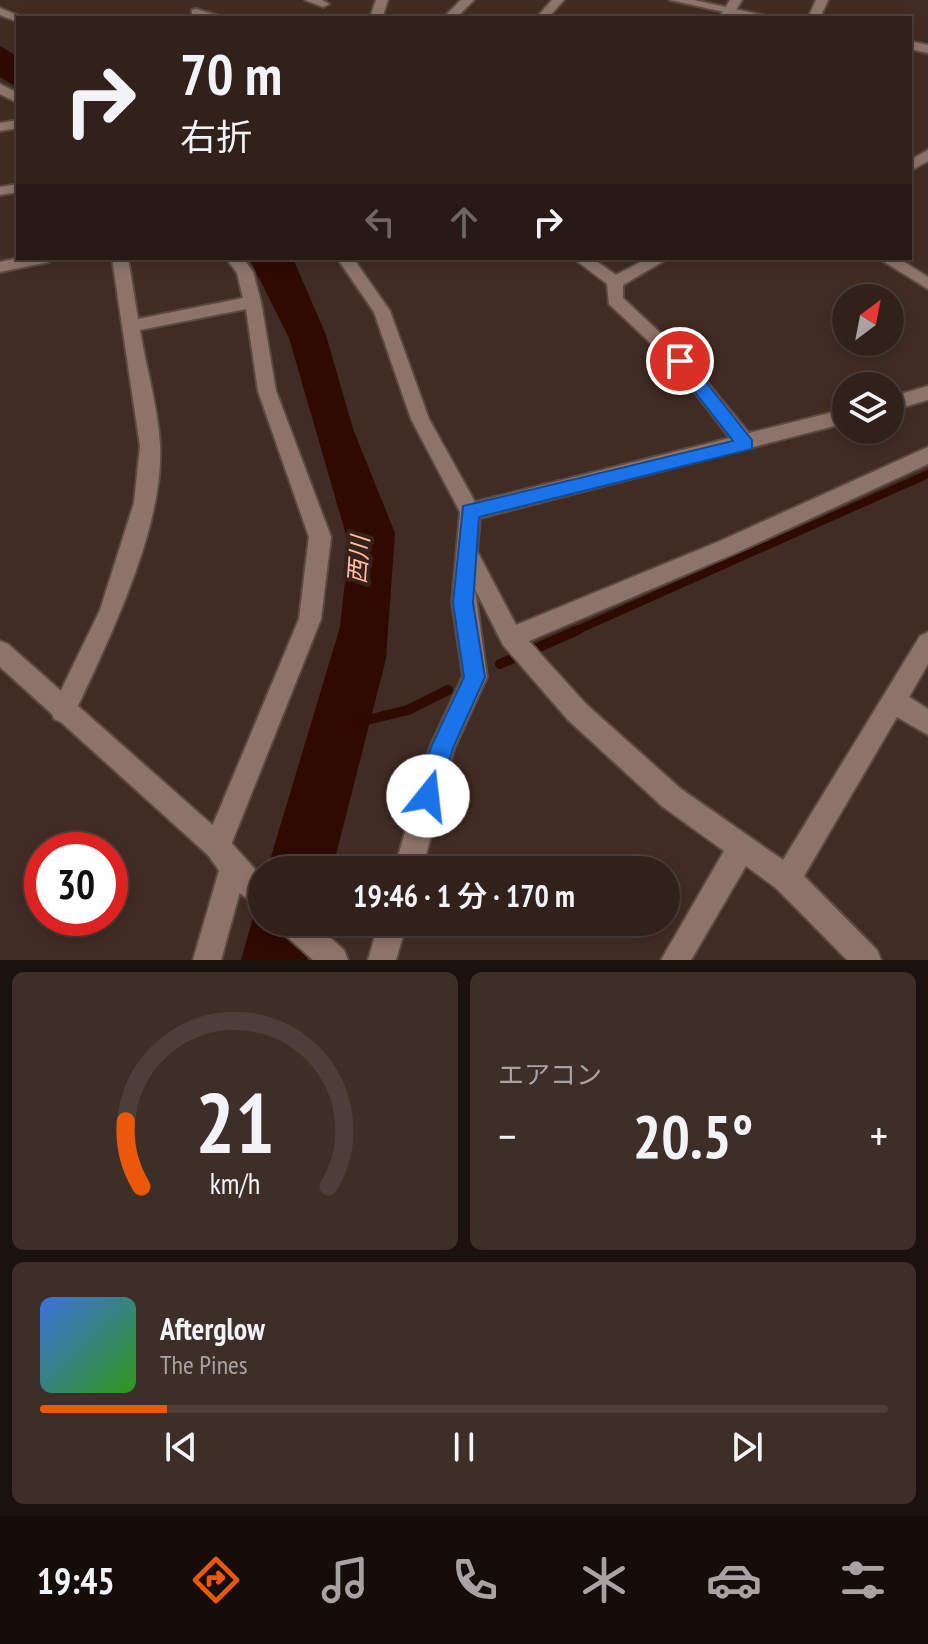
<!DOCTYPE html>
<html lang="ja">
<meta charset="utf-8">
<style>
body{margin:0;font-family:"PT Sans Narrow","Noto Sans JP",sans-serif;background:#3d2e27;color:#f1f3f6;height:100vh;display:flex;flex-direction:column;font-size:30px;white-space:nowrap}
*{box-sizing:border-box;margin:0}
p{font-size:26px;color:#a8a3a2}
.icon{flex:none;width:44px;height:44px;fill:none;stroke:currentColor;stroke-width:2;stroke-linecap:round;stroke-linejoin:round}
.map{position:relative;height:960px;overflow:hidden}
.sheet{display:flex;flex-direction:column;gap:12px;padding:12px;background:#1b120e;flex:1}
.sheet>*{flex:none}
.top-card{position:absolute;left:16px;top:16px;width:896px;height:244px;border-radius:0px;box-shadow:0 4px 12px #0003,0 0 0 2px #4c3e39;background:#31211a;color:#f1f3f6;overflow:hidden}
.needle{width:52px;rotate:32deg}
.buttons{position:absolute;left:832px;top:284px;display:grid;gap:16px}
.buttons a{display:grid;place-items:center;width:72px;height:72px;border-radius:50%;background:#31211a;box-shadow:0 4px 12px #0003,0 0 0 2px #4c3e39;font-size:40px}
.speed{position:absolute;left:24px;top:832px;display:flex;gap:16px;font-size:40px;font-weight:700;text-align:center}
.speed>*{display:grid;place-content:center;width:104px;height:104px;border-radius:50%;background:#31211a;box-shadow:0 4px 12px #0003,0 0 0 2px #4c3e39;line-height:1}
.speed .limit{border:12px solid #d22;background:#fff;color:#111}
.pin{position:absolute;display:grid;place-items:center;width:68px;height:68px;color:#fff;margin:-34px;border:4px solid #fff;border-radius:50%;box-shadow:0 2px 8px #0007}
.me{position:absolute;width:88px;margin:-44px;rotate:16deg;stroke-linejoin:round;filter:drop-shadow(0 0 6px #0008)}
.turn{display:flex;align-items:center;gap:28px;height:168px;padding:0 32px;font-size:36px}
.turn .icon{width:104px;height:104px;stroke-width:2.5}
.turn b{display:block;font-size:56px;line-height:68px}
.lanes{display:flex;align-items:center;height:76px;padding:0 32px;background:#0003;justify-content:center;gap:40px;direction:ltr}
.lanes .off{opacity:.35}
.big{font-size:60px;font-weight:600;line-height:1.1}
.sheet .widget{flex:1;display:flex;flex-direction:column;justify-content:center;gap:12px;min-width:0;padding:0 28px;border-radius:12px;background:#3d2e27}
.sheet .dial{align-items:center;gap:0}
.dial svg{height:208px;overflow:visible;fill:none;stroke:#4c3e39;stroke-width:7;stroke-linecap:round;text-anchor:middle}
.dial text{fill:#f1f3f6;stroke:none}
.song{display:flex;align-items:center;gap:24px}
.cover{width:96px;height:96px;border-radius:12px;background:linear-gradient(135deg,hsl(220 70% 55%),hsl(110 70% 35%))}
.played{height:8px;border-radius:4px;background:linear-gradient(90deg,#ea580c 15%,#4c3e39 15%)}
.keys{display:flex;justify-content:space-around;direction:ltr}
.heat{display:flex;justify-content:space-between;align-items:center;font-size:44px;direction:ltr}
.sheet .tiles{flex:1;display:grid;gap:12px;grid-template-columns:1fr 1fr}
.widget:last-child{grid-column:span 2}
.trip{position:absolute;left:248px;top:856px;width:432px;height:80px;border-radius:40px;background:#31211a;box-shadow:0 4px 12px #0003,0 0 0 2px #4c3e39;font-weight:600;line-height:80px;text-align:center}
.dock{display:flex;height:128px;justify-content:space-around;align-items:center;background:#140d0a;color:#a8a3a2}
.dock .icon{width:56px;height:56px}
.dock .active{color:#ea580c}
.dock b{font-size:36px;color:#f1f3f6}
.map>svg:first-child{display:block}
</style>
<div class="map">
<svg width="928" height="960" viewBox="0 0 928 960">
<rect width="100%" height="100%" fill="#412c23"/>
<path fill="#2f0a00" d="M0 46 18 57V88L0 77Z
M249 258H290L295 263 326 335 353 429 395 533 386 659 332 870H267L340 627 349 545 289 338Z
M262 886V922H318L307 960H241Z"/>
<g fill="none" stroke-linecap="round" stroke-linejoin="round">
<path stroke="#2f0a00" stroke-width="8" d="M573 632 928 474"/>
<path stroke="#2f0a00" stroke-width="10" d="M500 664 578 630
M363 721 408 710 448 690"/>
<g stroke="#5b4942" stroke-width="4">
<path id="street" d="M305 0H322L329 4 323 7Z
M376 0H388L382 18H370Z
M461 0H474L456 18H443Z
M552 0H564L548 18H536Z
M730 0H742L731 18H719Z
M816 0H828L820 18H808Z
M0 8 22 17 23 18H18V22L0 15Z
M196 9 219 16 221 18 192 14V10Z
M0 84 18 93V103L0 94Z
M18 120V128L0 131V123Z
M928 150V161L910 171V160Z
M18 184V192L0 195V187Z
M18 258H51L49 262 0 272V262Z
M112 258H128L138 319 243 298 237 273 226 258H243L253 272 261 302 276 391 331 537 321 619 227 855 233 852 243 856 247 866 221 960H193L223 857 217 859 208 855 204 846 299 619 309 537 258 391 246 309 140 330C146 368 158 407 160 445 164 530 107 643 72 719L63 723 54 719 51 711 100 610 134 503 140 446Z
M337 258H353L390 311 429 419 475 502 730 438 674 365 609 304 607 284 573 258H592L616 275 648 258H669L623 285V298L686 357 749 433 846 409V423L480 518 477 551 516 625 720 541 928 447V464L736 553 529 641 586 704 681 789 783 860 920 636 928 632V664L909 697 928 709V735L897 717 804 876 877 950 881 960H847L777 889 746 866 691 960H661L724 851 663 807 568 720 503 645 475 589 487 677 454 749 422 870H394L430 747 463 676 452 603 460 512 411 419 374 312Z
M878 258H898L928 277V289Z
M928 386V400L890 411V397Z
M379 922H407L396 960H368Z"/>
</g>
<g stroke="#5b4942" stroke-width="4">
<path id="secondary" d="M670 0H694L775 18H751Z
M910 41 928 45V53L910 49Z
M0 641 8 644 226 837 262 877V909L230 886 208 855 0 667Z
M278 922H313L344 950 348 960H313L282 932Z"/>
</g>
<use href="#street" fill="#8d746a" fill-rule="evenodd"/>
<use href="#secondary" fill="#8d746a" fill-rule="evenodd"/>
</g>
<path fill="#1a73e8" stroke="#114b97" stroke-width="2" d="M680 355 686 357 752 440V449L479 517 473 603 485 677 453 748 437 804 428 808 420 804 417 796 431 747 464 677 453 603 463 506 733 441 674 365 672 361Z"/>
<g text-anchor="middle" stroke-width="8" stroke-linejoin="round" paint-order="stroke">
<g font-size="24" font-style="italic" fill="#ffbea2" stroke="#36221a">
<text transform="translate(359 560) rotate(-86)" y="8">西川</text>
</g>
</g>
</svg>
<div class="buttons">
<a><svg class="needle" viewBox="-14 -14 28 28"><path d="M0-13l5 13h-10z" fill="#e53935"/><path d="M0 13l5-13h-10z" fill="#a8a3a2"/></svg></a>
<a><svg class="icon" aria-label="layers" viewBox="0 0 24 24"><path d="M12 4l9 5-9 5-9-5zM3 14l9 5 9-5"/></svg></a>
</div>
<div class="speed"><div class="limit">30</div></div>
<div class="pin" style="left:680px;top:361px;background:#d93025"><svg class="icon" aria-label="arrive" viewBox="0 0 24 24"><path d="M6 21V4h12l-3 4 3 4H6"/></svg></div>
<svg class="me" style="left:428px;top:796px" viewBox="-20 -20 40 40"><circle r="19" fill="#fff"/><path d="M0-13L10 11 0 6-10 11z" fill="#1a73e8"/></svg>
<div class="trip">19:46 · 1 分 · 170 m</div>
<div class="top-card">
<div class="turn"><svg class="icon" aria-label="right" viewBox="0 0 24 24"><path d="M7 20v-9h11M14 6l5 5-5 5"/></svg><div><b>70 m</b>右折</div></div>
<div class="lanes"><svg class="icon off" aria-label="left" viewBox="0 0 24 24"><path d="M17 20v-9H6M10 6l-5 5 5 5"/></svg><svg class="icon off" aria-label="ahead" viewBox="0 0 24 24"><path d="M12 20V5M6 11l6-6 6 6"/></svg><svg class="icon" aria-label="right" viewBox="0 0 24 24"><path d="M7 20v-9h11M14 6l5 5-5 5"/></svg></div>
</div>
</div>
<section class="sheet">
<div class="tiles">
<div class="widget dial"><svg viewBox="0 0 100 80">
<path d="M14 69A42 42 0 1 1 86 69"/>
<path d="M14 69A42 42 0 0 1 8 44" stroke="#ea580c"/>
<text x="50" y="56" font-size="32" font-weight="700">21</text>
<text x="50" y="72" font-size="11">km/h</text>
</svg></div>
<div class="widget"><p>エアコン</p>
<div class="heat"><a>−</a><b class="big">20.5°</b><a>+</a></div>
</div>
<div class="widget">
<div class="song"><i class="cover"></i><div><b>Afterglow</b><p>The Pines</p></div></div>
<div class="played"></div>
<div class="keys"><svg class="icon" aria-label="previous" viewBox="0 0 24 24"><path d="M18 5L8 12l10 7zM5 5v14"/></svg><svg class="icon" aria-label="pause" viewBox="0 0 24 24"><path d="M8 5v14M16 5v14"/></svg><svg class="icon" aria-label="next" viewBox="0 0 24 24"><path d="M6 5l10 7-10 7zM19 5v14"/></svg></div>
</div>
</div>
</section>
<nav class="dock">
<b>19:45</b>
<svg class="icon active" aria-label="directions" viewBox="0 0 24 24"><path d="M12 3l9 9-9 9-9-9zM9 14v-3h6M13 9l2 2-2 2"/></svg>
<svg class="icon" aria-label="music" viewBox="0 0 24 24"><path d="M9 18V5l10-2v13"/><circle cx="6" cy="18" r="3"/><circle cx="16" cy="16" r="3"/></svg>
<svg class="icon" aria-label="phone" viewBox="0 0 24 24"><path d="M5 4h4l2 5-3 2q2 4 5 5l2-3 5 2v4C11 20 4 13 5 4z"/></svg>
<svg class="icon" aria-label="climate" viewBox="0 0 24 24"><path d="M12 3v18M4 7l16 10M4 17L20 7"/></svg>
<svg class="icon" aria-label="car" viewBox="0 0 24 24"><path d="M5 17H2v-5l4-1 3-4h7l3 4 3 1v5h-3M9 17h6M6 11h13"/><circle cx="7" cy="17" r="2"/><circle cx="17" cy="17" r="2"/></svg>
<svg class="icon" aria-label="filters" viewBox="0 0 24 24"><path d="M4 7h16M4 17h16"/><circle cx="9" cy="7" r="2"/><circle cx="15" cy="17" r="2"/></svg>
</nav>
